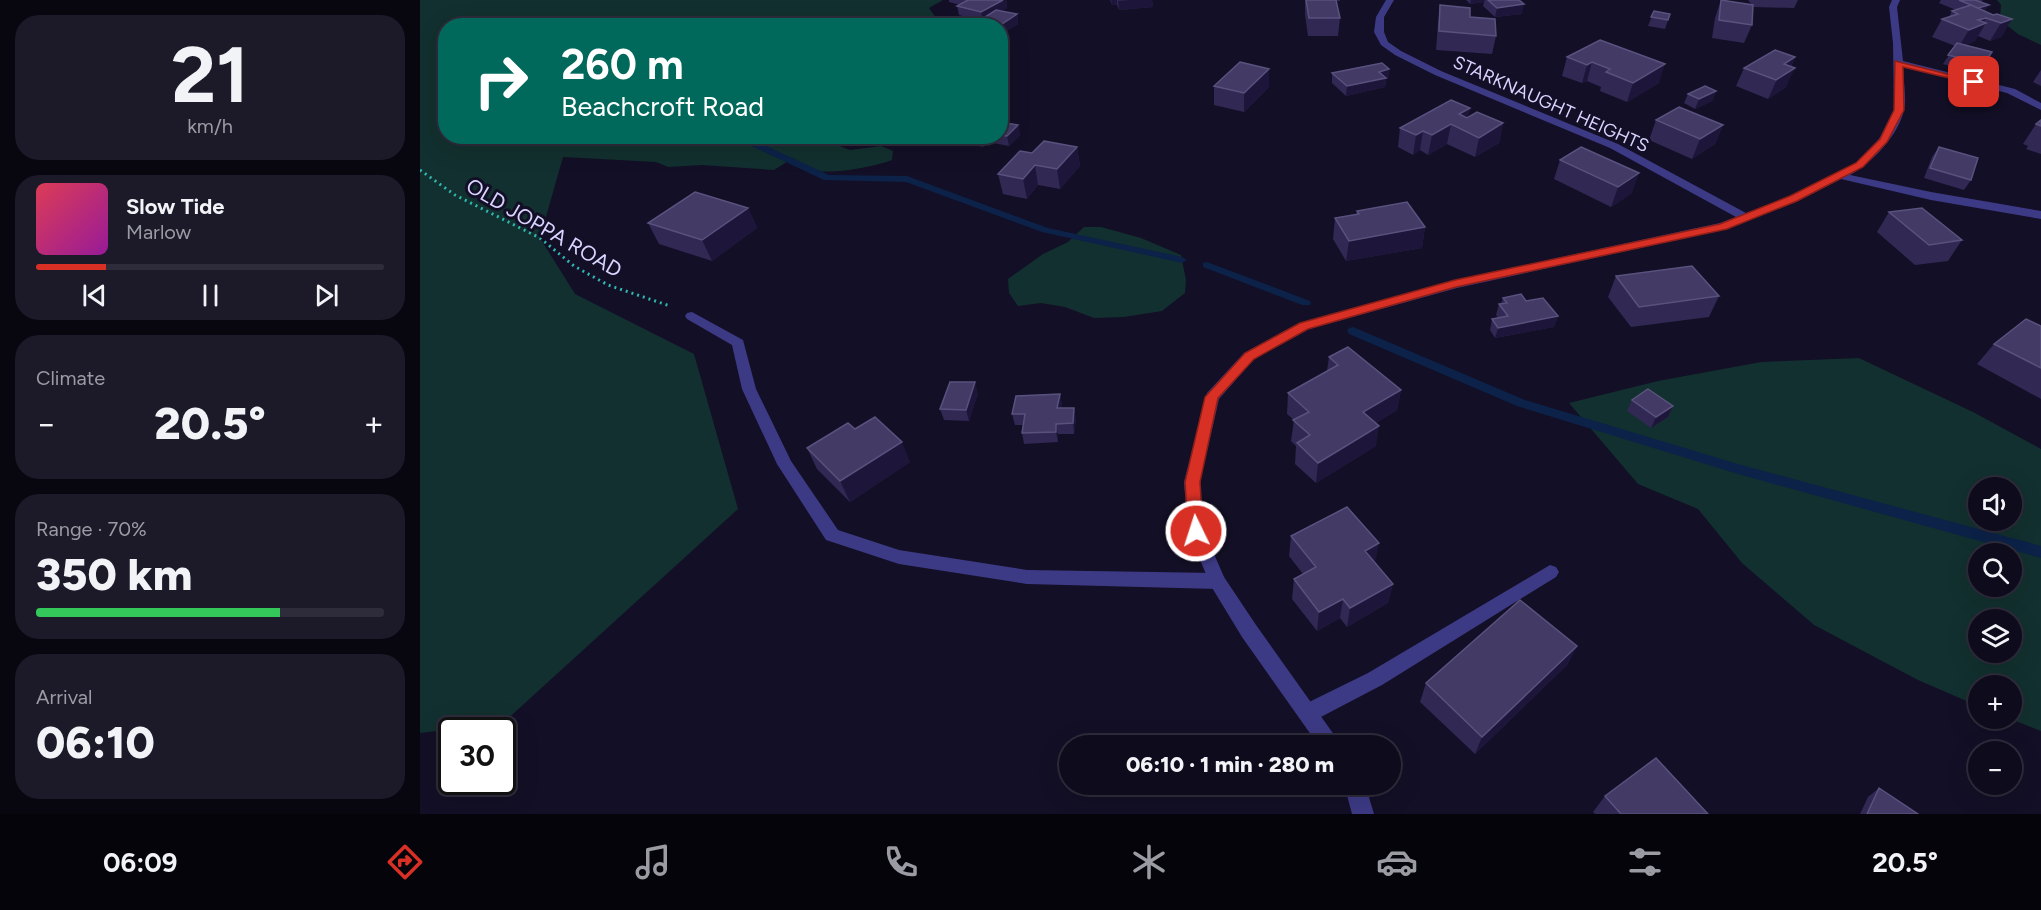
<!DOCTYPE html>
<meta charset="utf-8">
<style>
body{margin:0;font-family:Figtree,sans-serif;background:#1c1929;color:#f1f3f6;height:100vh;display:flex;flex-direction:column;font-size:22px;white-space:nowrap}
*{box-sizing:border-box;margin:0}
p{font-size:20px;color:#9b9ba3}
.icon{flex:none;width:33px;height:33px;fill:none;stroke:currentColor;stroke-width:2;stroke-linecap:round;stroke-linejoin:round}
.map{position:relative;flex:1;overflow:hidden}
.drawer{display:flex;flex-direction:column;gap:15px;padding:15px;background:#08060f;width:420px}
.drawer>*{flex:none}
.hud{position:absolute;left:18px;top:18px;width:570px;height:126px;border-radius:24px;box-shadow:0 6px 24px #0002,0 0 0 2px #2e2b3b;background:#00695c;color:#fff;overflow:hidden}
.buttons{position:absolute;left:1548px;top:477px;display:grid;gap:12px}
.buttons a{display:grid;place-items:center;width:54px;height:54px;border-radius:50%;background:#0e0b1c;box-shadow:0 6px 24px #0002,0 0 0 2px #2e2b3b;font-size:30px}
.speed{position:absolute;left:18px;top:717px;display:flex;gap:12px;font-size:30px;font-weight:700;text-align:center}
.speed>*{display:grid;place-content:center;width:78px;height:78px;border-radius:50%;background:#0e0b1c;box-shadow:0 6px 24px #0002,0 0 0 2px #2e2b3b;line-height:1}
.speed .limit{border:3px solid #111;border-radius:9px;background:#fff;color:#111}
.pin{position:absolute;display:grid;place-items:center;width:51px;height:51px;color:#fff;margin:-26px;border-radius:12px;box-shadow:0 3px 9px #0006}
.me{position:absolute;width:66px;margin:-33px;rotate:356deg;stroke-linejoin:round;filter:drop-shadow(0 0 4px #0008)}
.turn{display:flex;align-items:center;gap:21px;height:126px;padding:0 24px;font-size:27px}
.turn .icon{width:78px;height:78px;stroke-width:2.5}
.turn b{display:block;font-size:42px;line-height:51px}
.big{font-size:45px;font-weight:800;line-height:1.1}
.drawer .tile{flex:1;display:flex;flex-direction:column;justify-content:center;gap:9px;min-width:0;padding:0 21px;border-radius:24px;background:#1c1929}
.drawer .dial{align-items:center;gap:0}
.dial b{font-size:78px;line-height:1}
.song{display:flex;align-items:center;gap:18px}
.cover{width:72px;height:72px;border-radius:9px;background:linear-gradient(135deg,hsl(350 70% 55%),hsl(300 70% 35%))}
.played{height:6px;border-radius:3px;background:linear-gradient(90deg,#d93025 20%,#2e2b3b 20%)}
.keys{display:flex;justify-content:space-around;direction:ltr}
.heat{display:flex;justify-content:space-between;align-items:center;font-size:33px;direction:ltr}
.charge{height:9px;border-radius:4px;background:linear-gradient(90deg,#34c759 70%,#2e2b3b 0)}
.trip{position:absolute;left:639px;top:735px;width:342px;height:60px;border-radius:30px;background:#0e0b1c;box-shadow:0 6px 24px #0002,0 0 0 2px #2e2b3b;font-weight:800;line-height:60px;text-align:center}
.tab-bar{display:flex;height:96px;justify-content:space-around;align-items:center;background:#06040b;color:#9b9ba3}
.tab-bar .icon{width:42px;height:42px}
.tab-bar .selected{color:#d93025}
.tab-bar b{font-size:27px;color:#f1f3f6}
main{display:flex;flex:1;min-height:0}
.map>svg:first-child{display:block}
</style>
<main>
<section class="drawer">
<div class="tile dial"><b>21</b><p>km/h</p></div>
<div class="tile">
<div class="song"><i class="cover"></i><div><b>Slow Tide</b><p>Marlow</p></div></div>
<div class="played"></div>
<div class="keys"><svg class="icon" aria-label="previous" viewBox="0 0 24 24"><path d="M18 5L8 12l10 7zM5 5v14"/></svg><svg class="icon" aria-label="pause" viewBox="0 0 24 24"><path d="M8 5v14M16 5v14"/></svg><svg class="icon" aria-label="next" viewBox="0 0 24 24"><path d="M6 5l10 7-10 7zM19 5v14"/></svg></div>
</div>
<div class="tile"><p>Climate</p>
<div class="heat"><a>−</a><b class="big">20.5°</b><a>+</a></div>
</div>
<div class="tile"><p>Range · 70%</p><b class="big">350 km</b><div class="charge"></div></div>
<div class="tile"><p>Arrival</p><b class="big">06:10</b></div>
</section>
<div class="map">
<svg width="1621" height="814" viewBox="0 0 1621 814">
<rect width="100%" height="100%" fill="#130f26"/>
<path fill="#12302f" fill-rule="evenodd" d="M0 0H523L509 8 521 25 26 26V136H408L404 140 430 150 461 146 473 151 472 160C453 167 408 176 389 169 383 166 378 161 373 158L354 170 282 165 248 167 236 162 143 157 120 238 155 294 274 354 318 509 83 723 0 733Z
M1577 0H1621V45L1598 34 1580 20 1581 5Z
M664 227H681L721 238 761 255 766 280 765 293 742 311 704 317 674 318 645 307 621 303 598 306 589 293 588 279 623 254 648 242Z
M1439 358 1555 413 1621 449V731L1590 719 1592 718V686H1558V706L1498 680 1394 625 1322 563 1278 509 1218 484 1149 403 1238 381 1341 362ZM1558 488H1592V520H1558ZM1558 554H1592V586H1558ZM1558 620H1592V652H1558Z"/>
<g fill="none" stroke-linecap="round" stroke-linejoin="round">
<path fill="#0c2248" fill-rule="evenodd" d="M304 136H320L331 139 409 175 487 176 628 228 762 257 767 260 762 263 622 232 486 182 404 180 325 143Z
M787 262 890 301 891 303 890 305H882L783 267V263Z
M933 327 1105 400 1318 464 1621 546V558L1318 474 1097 406 929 334 927 331 929 328Z"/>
<path stroke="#2fb8b0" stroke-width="3" stroke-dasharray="2 4" stroke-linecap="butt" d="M0 170 35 195 120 238 154 266 188 285 250 306"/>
<path fill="#3d3a85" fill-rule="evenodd" d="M272 312 323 340 336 389 371 461 418 530 479 550 607 570 797 573 803 576 806 581 803 586 797 589 607 584 479 564 406 540 357 464 322 389 312 345 267 319 265 316 267 313Z
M1130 565 1136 567 1139 572 1136 577 962 685 897 719 890 721 883 719 880 712 883 705 948 673Z"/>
<path fill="#3d3a85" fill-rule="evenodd" d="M966 0H974L964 17V32L968 42 981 51 1021 71 1198 144 1326 213 1370 197 1436 163 1459 139 1474 110 1473 43 1469 7 1472 0H1480L1477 7 1483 61 1595 89 1621 103V110L1587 93 1483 67C1483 80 1487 98 1484 110 1478 136 1452 163 1430 175L1511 192 1621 211V219L1511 200 1421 179 1378 201 1307 229 1037 288 889 329 834 359 799 399 780 482 784 531 804 577 836 625 922 746H899L822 637 791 586 768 531 764 482 787 393 824 353 879 323 1035 280 1300 223 1316 217 1190 148 1015 75 975 55 961 45 954 32 956 17Z
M924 784H945L954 814H932Z"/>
</g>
<path fill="#312854" d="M529 0H586L587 8 581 11 597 14 598 24 580 35V26L539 15 537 6 540 5 529 2Z
M690 0H732L733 7 699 10 697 5H692Z
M885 0H920V1H916L920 18 918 36H888L885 15Z
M1046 0H1099L1102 14 1075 17 1063 6 1064 2 1050 4Z
M1301 0 1332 5 1328 0H1378L1374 8 1334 7 1333 6 1332 25 1324 43 1292 38 1295 18Z
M1521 0H1563L1561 2 1565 11 1573 15 1592 19 1581 37 1570 41 1558 36 1555 41 1546 45 1572 52 1558 74 1523 64 1535 46 1512 37 1522 19 1529 17 1532 11 1536 10 1519 3Z
M1020 5 1050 17 1076 36 1072 54 1016 50 1018 23Z
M1234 11 1250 14 1245 29 1228 26Z
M1180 40 1239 83 1207 102 1180 91 1181 87 1167 81 1162 83 1142 76 1147 57Z
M1375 57 1371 67 1366 87 1348 99 1316 86 1324 68Z
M849 69V87L824 112 794 105V86Z
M969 69 968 79H966L965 87 926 96 912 83V73Z
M1621 70V86L1613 82Z
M1296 91 1292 101 1275 109 1264 103 1268 94Z
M1050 108 1048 117 1083 123 1079 143 1055 157 1027 144 1008 155 1000 150 993 155 978 147 980 128Z
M1236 120 1303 125 1295 144 1272 159 1229 140Z
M1621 120V154L1606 149 1608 146 1603 144 1616 124Z
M580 122 598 125 600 135 589 146 568 142 563 147 544 143 543 136H580Z
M657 147 660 166 640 189 618 185 607 199 583 194 578 174Z
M1519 147 1551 180 1544 190 1504 178 1512 157Z
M1140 160 1212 193 1191 207 1134 179Z
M328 208 337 228 292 261 239 244 228 223Z
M937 211 1005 227 1002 248 926 261 913 239 915 218 936 215Z
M1469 212 1542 240 1528 261 1495 265 1457 232Z
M1196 276 1299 296 1289 317 1211 327 1188 297Z
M1083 298 1106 301 1138 316 1134 327 1075 338 1070 330 1072 319 1078 318 1076 315 1079 304H1081Z
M1621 326V399L1557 364 1574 344Z
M909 357 981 390 977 410 956 423V446L896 483 875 464 876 446 871 441 874 420 867 414 868 393 907 371Z
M558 393 549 421 524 420 520 409Z
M640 394 642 405 641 408 656 419 654 434H638V442L604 444 602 433 603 425H595L592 414Z
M1212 400 1253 406 1248 417 1231 428 1207 411Z
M435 429 490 462 430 502 397 469 387 448Z
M871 536 955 563 973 584 968 603 927 627 920 618 897 631 872 599 874 579 883 574 869 556Z
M1157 646 1147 665 1055 754 1000 702 1006 683Z
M1459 788 1498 814H1440L1448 797Z
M1185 796 1288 814H1175L1173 812Z"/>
<path fill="#1d163a" d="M583 0H586L587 8 563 22 561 12Z
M691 0H697V5H692Z
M710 0H732L733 7 699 10 698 1Z
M1051 0H1065L1064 2 1050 4Z
M1104 4 1102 14 1075 17 1077 8Z
M1569 5 1563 14 1558 8Z
M597 14 598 24 580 35V26H579Z
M1566 18 1562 25 1566 23 1555 41 1538 48 1549 30 1558 20Z
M1592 19 1581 37 1570 41 1581 23Z
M1375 57 1368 73 1375 68 1366 87 1348 99 1364 64Z
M1172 62 1167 81 1162 83 1167 65Z
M1245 64 1239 83 1207 102 1213 83Z
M849 69V87L824 112V93Z
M969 69 968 79H966L965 87 926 96 927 86 959 72Z
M1296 91 1292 101 1275 109 1279 99Z
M1050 108 1046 127 1039 114Z
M1083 123 1079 143 1055 157 1059 138Z
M1031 124 1027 144 1008 155 1012 135Z
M598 125 600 135 589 146 587 136Z
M1303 125 1295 144 1272 159 1280 139Z
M1003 131 1000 150 993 155 996 135Z
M567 136 568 142 563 147 561 137Z
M657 147 660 166 640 189 637 169Z
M615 165 618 185 607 199 603 179Z
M1219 173 1212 193 1191 207 1198 187Z
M328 208 337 228 292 261 282 240Z
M1005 227 1002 248 926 261 929 241Z
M1138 316 1134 327 1075 338 1078 328Z
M555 382 558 393 549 421 546 410Z
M981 390 977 410 940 433 943 412Z
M640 394 642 405 639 419 637 408Z
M1253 406 1248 417 1231 428 1236 417Z
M654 408 656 419 654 434 653 423Z
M636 424 638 434V442L636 432Z
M959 426 956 446 896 483 898 463Z
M482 442 490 462 430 502 420 481Z
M959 543 955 563 945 551Z
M973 584 968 603 927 627 930 608Z
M923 599 920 618 897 631 899 612Z
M1157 646 1147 665 1055 754 1062 737Z"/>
<path fill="#433a66" stroke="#5a527e" stroke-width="1.5" d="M548 0H583L561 12 537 6Z
M886 0H916L920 18H889Z
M1068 0H1099L1104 4 1077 8Z
M1301 0 1333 5 1332 25 1299 20Z
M1539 0H1555L1569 5 1558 8Z
M1020 5 1050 8V17L1075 19 1076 36 1019 31Z
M1551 5 1573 15 1577 14 1592 19 1581 23 1566 18 1558 20 1566 23 1549 30 1522 19 1538 14 1532 11Z
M576 10 597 14 579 26H551Z
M1234 11 1250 14 1248 20 1231 17Z
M1180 40 1245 64 1213 83 1186 72 1190 69 1172 62 1167 65 1147 57Z
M1537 43 1572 52 1564 64 1528 55Z
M1355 50 1375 57 1364 64 1375 68 1356 80 1324 68Z
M820 62 849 69 824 93 794 86Z
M962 63 969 69 959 72 966 78 927 86 912 73Z
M1285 86 1296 91 1279 99 1268 94Z
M1031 100 1050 108 1039 114 1047 118 1057 112 1083 123 1059 138 1031 124 1012 135 1003 131 996 135 980 128Z
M1259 107 1303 125 1280 139 1236 120Z
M1621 120V126L1616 124Z
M580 122 598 125 587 136 580 135Z
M624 141 657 147 637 169 615 165 603 179 578 174 600 151 612 153Z
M1161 147 1219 173 1198 187 1140 160Z
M1519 147 1558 158 1551 180 1510 168Z
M275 192 328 208 282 240 228 223Z
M987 202 1005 227 929 241 915 218 939 214 937 211Z
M1502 208 1542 240 1509 245 1469 212Z
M1272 266 1299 296 1219 307 1196 276Z
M1101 294 1106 301 1123 298 1138 316 1078 328 1072 319 1088 316 1079 304 1087 303 1083 298Z
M1606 319 1621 326V368L1574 344Z
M928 347 981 390 943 412 959 426 898 463 877 443 890 435 873 420 889 412 868 393 918 365 909 357Z
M530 382H555L546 410 520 409Z
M1228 389 1253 406 1236 417 1212 400Z
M640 394 637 408H654L653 423 636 424V432L602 433 605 414H592L596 396Z
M455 417 482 442 420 481 387 448 428 423 435 429Z
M927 507 959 543 945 551 973 584 930 608 923 599 899 612 874 579 896 567 871 536Z
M1100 600 1157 646 1062 737 1006 683Z
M1236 758 1288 814H1201L1185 796Z
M1459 788 1498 814H1447Z"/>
<path fill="#d93025" stroke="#8d1f18" stroke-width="1.5" d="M1475 61 1559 82 1554 84 1483 67 1484 110 1467 142 1443 167 1377 201 1307 229 1036 287 888 329 834 359 798 398 780 482 783 531 781 535 776 537 770 535 768 531 765 482 785 397 825 353 880 323 1035 280 1300 224 1370 196 1436 163 1460 139 1474 110Z"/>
<g text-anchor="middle" stroke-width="6" stroke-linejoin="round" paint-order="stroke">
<g font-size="18" fill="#d9d4ff" stroke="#130f26">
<text transform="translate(1131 104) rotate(24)" y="6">STARKNAUGHT HEIGHTS</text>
</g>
<g font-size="21" fill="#d9d4ff" stroke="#130f26">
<text transform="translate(124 228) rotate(30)" y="7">OLD JOPPA ROAD</text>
</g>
</g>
</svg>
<div class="buttons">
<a><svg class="icon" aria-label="sound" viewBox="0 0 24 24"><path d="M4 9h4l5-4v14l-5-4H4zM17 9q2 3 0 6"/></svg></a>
<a><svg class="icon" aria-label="search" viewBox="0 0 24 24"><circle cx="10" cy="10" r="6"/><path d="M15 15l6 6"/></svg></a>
<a><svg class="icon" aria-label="layers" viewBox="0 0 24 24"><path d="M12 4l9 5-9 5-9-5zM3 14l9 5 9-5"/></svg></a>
<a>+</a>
<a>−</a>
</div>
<div class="speed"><div class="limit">30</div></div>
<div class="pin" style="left:1554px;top:82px;background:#d93025"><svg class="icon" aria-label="arrive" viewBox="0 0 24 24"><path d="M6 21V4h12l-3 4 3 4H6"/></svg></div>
<svg class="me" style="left:776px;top:531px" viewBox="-20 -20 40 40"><circle r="17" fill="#d93025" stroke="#fff" stroke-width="3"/><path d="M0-11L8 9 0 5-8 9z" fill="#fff"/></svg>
<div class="trip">06:10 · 1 min · 280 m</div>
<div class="hud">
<div class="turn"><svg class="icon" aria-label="right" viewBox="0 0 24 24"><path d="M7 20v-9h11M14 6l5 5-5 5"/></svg><div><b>260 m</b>Beachcroft Road</div></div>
</div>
</div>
</main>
<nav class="tab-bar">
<b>06:09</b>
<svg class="icon selected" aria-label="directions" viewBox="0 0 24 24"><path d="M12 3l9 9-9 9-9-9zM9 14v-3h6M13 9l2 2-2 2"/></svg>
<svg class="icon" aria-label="music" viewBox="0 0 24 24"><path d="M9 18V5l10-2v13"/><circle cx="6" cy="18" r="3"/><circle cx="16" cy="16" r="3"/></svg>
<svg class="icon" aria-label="phone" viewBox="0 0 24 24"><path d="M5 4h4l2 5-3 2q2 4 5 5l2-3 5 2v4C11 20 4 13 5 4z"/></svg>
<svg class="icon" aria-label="climate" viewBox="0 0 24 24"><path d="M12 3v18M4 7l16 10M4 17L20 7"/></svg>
<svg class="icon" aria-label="car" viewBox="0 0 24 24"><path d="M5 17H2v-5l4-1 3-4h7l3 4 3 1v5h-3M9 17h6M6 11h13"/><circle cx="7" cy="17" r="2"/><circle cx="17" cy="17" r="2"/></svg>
<svg class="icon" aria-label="filters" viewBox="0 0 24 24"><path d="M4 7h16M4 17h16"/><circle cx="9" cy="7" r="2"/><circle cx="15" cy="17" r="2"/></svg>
<b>20.5°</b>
</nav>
